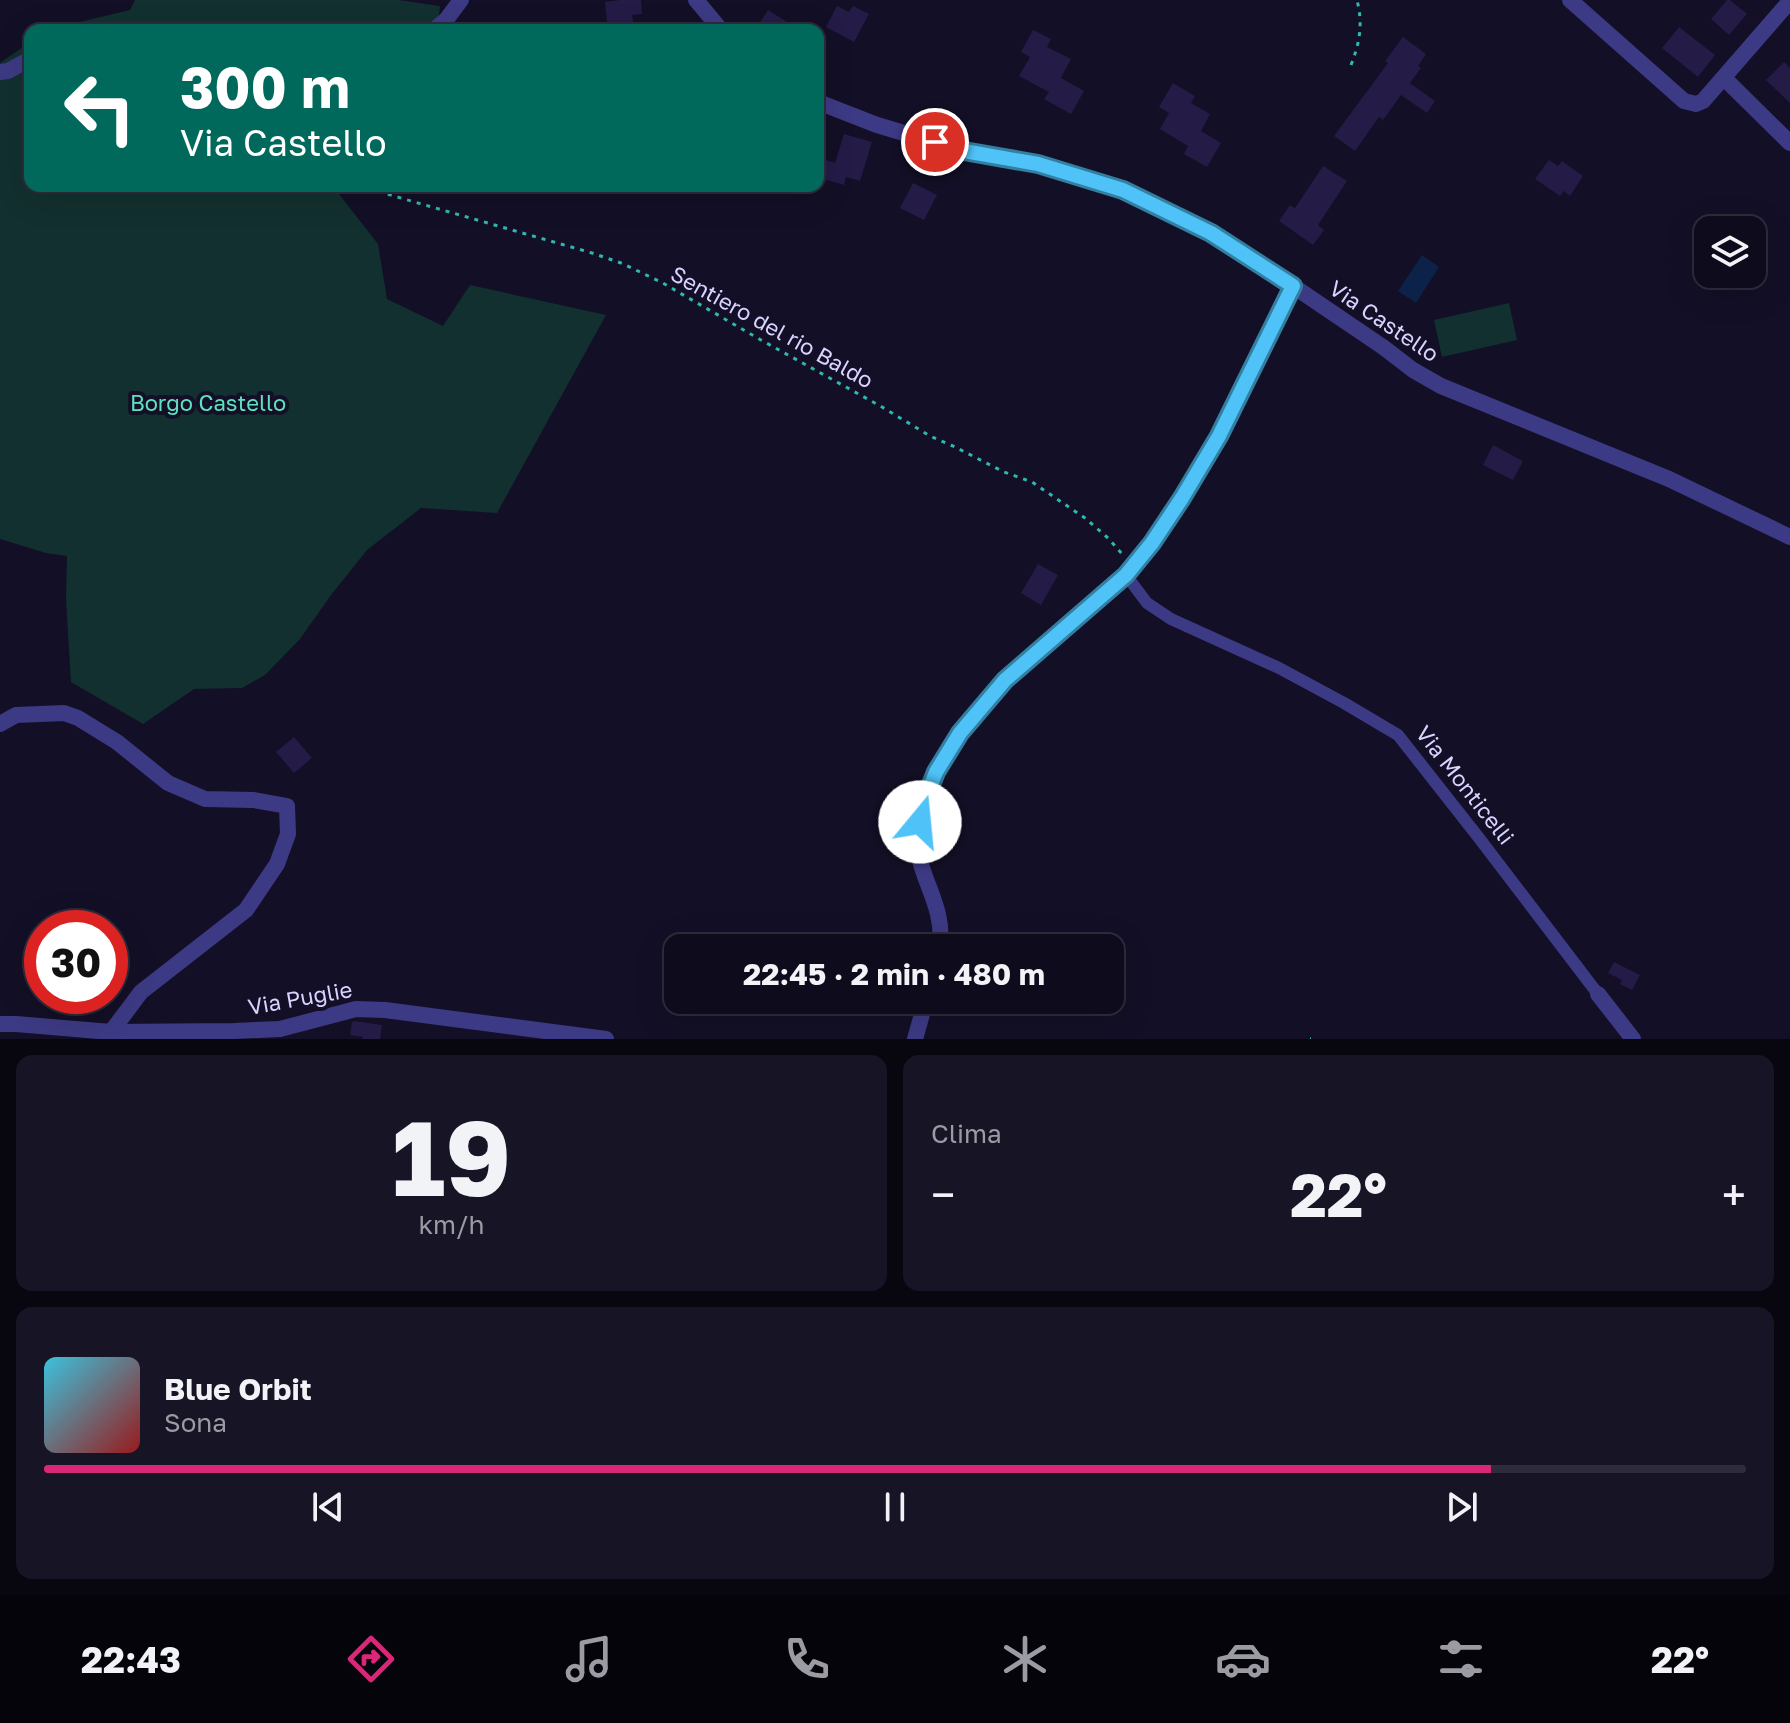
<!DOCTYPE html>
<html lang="it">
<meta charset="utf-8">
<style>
body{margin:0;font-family:"Golos Text",sans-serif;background:#171425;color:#f1f3f6;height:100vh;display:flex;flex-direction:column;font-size:30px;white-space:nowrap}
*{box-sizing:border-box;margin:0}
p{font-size:26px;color:#9b9ba3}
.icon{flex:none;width:44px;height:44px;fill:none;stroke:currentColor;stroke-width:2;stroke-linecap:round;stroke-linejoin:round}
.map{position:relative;height:1039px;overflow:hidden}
.sheet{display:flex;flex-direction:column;gap:16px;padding:16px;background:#08060f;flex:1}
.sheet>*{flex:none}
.top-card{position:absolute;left:24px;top:24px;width:800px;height:168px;border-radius:16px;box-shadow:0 8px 32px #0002,0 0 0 2px #2e2b3b;background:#00695c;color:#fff;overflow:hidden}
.buttons{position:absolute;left:1694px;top:216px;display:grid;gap:16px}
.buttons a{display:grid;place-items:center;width:72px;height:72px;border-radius:16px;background:#0e0b1c;box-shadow:0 8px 32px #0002,0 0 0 2px #2e2b3b;font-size:40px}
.speed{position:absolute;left:24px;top:910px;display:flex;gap:16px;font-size:40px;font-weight:700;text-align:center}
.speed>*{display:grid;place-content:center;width:104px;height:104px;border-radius:50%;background:#0e0b1c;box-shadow:0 8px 32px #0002,0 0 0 2px #2e2b3b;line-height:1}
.speed .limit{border:12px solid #d22;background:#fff;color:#111}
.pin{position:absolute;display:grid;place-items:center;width:68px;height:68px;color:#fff;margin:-34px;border:4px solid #fff;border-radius:50%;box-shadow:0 2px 8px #0007}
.me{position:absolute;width:88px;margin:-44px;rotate:17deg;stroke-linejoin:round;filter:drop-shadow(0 0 6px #0008)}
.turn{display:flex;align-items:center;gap:28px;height:168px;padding:0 24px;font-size:36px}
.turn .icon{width:104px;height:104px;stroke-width:2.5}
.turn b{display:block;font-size:56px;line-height:68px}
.big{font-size:60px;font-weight:700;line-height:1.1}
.sheet .tile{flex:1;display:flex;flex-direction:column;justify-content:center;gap:12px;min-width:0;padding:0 28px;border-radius:16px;background:#171425}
.sheet .dial{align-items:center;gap:0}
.dial b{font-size:104px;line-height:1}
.song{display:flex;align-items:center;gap:24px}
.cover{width:96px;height:96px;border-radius:12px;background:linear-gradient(135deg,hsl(190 70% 55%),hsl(0 70% 35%))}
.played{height:8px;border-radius:4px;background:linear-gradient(90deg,#db2777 85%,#2e2b3b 85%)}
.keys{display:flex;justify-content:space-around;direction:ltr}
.heat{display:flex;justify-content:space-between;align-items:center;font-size:44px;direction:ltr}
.sheet .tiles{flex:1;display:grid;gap:16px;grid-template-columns:1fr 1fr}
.tile:last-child{grid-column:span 2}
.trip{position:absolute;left:664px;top:934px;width:460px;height:80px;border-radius:16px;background:#0e0b1c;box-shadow:0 8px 32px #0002,0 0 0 2px #2e2b3b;font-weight:700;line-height:80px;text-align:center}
.menu{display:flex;height:128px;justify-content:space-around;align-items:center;background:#06040b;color:#9b9ba3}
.menu .icon{width:56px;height:56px}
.menu .on{color:#db2777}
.menu b{font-size:36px;color:#f1f3f6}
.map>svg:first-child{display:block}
</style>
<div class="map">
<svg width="1790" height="1039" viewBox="0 0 1790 1039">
<rect width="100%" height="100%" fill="#130f26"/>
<path fill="#12302f" d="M135 0H399L440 6 437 30H46L130 10Z
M30 42V186H345L339 194 378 244 387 299 443 326 470 285 606 315 497 513 421 508 367 550 331 595 300 639 265 675 242 688 194 689 143 724 71 682 66 600 67 556 46 553 0 539V63Z
M1509 303 1517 340 1442 357 1434 320Z"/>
<path fill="#0c2248" d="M1422 255 1439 267 1416 303 1398 291Z"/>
<path fill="#241b47" d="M620 0H641L642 14 632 15 634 30H608L605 2Z
M1727 0H1730L1747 14 1729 35 1711 19Z
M837 6 849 12 853 6 869 14 854 42 826 27Z
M768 10 787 22 782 30H755Z
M1679 27 1715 55 1698 77 1662 48Z
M1033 30 1051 39 1047 47 1071 59 1061 78 1084 91 1071 114 1044 99 1049 92 1019 76 1030 57 1021 52Z
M1403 37 1426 54 1418 66 1421 68 1410 83 1435 101 1427 113 1401 95 1383 120 1379 117 1355 151 1334 136 1388 63 1385 61Z
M1784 62 1790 68V103L1766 80Z
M1173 83 1195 96 1191 103 1210 114 1201 131 1221 143 1207 167 1184 154 1188 146 1160 129 1169 113 1159 107Z
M844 134 872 142 860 181 846 177 844 185 820 178 826 160 835 163Z
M1549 160 1558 166 1562 161 1583 176 1570 196 1564 191 1560 196 1535 179Z
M1323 166 1347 181 1318 225 1324 230 1313 245 1279 221 1290 205 1295 208Z
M913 183 937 195 924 220 900 208Z
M1493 445 1523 461 1513 480 1483 465Z
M1038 564 1058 575 1041 605 1021 593Z
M294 737 312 758 294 773 276 752Z
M1614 962 1640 975 1632 990 1620 984 1622 980 1608 973Z
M354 1021 382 1025 380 1039H362L363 1037 350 1035 352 1022Z"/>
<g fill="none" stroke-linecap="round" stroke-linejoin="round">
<path stroke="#2fb8b0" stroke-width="3" stroke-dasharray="4 6" stroke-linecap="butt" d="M1351 65C1360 42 1363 24 1357 0
M359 186 592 253 621 263 661 282 761 340 882 407 930 436 953 446 1004 472 1032 482 1085 518 1108 538 1123 555
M1310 1039H1311"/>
<path stroke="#3d3a85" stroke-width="12" d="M1126 575 1147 603 1171 619 1279 668 1344 703 1398 735 1479 838 1598 994"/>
<path stroke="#3d3a85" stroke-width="16" d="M696 0 721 30
M1570 0 1684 101 1696 104 1703 101 1790 1
M434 30 446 20 461 0
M0 72 8 71 30 59
M1724 78 1790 143
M818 102 877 125 964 151 1038 164 1123 190 1211 233 1293 286 1383 347 1413 370 1441 386 1669 479 1790 537
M0 724 16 715 64 713 78 718 117 742 168 783 205 799 254 800 287 806 288 834 277 864 246 910 141 992 111 1032
M940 948C945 905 920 881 917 843 916 828 922 810 927 795 952 720 1019 667 1077 617 1094 603 1113 590 1127 574 1198 492 1247 382 1293 286
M1598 994 1633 1039
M0 1024H16L111 1032 234 1031 280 1029 356 1009 385 1010 606 1039
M915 1039 926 1000"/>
</g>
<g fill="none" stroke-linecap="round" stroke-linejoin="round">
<g stroke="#337fa1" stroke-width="20">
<path id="route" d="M920 822 926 797 936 772 960 733 1005 680 1126 575 1152 543 1182 498 1219 436 1293 286 1211 233 1123 190 1038 164 964 151 935 142"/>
</g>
<use href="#route" stroke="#4fc3f7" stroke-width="14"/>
</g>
<g text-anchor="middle" stroke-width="8" stroke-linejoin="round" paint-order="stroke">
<g font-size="22" fill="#d9d4ff" stroke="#130f26">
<text transform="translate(1384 321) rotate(34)" y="8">Via Castello</text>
<text transform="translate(772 327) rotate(29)" y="8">Sentiero del rio Baldo</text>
<text transform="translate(1465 785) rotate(52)" y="8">Via Monticelli</text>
<text transform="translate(300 998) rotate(-10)" y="8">Via Puglie</text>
</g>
<g font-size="22" fill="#5fe0c0" stroke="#130f26">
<text x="208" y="411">Borgo Castello</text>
</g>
</g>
</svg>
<div class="buttons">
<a><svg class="icon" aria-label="layers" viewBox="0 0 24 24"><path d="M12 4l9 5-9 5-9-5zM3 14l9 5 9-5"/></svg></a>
</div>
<div class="speed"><div class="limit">30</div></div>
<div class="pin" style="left:935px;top:142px;background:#d93025"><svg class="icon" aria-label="arrive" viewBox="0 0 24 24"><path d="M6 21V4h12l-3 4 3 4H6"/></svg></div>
<svg class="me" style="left:920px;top:822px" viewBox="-20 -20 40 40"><circle r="19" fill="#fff"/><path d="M0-13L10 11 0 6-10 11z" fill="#4fc3f7"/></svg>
<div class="trip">22:45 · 2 min · 480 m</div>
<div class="top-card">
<div class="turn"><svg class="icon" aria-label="left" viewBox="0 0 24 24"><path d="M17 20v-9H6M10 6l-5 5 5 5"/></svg><div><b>300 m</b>Via Castello</div></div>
</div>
</div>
<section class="sheet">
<div class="tiles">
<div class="tile dial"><b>19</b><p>km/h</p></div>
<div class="tile"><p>Clima</p>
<div class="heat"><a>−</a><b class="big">22°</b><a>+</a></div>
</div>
<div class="tile">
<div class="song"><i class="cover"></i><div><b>Blue Orbit</b><p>Sona</p></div></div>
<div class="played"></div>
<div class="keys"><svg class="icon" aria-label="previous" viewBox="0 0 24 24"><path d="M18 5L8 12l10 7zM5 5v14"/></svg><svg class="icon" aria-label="pause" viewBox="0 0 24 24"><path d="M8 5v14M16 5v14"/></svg><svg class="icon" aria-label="next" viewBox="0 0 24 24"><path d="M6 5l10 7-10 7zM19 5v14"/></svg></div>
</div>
</div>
</section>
<nav class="menu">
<b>22:43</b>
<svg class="icon on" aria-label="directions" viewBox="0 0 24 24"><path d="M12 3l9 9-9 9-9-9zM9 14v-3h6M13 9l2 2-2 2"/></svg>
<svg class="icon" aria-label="music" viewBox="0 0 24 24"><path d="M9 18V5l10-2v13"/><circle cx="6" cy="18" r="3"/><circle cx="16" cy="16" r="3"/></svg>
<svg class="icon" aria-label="phone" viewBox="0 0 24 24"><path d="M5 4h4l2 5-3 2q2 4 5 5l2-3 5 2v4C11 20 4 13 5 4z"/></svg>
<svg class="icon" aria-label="climate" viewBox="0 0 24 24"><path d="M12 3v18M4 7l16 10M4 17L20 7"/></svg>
<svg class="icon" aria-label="car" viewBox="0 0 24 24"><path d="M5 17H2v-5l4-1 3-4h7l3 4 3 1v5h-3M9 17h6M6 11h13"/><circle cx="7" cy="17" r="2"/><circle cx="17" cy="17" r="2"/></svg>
<svg class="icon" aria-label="filters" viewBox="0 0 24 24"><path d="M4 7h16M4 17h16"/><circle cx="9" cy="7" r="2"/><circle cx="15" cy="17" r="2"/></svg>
<b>22°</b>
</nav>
